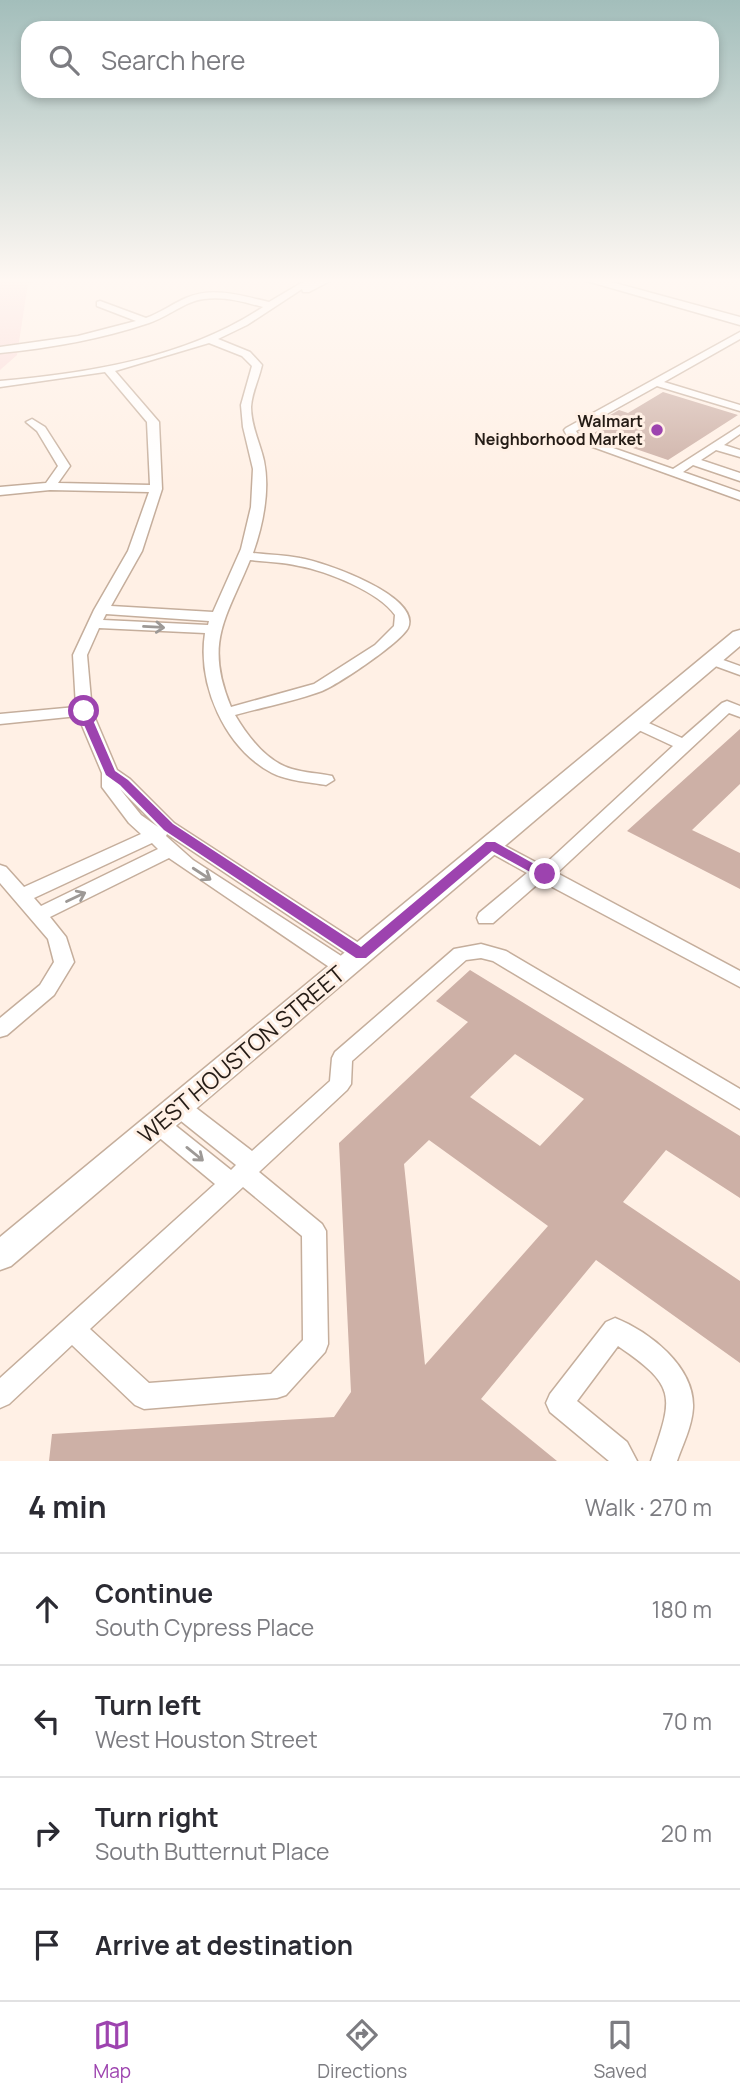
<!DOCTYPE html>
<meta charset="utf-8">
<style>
body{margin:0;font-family:Manrope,sans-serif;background:#f7f7f7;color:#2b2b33}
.stop{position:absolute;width:21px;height:21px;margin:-16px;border:5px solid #9d43af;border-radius:50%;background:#fff}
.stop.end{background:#9d43af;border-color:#fff;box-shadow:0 2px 7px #0008}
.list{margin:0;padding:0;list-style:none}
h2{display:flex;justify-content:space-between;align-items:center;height:91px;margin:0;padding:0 28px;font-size:30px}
h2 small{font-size:23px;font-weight:400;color:#7c7c81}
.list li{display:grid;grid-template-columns:46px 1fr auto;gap:21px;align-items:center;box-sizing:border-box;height:112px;padding:0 28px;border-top:2px solid #e1e1e2}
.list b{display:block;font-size:26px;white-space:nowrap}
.list p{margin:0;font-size:23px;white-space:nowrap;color:#7c7c81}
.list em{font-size:23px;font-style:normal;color:#7c7c81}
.icon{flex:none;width:38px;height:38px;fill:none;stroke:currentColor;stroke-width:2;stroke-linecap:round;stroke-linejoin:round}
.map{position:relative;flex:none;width:740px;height:1461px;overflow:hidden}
.search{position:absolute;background:#fff;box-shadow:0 4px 10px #0003;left:21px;right:21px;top:21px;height:77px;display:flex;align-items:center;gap:18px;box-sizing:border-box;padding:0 24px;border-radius:21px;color:#7c7c81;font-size:26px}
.sheet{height:539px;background:#fff}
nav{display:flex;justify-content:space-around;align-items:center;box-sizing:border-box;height:98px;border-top:2px solid #e1e1e2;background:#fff;font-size:19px;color:#7c7c81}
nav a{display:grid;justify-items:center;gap:4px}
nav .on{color:#9d43af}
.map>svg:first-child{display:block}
</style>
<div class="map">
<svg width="740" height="1461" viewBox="0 0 740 1461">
<rect width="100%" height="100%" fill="#fff0e5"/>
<path fill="#fbd8d7" d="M0 279H91L28 283 17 355 0 370Z"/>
<path fill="#cdb0a6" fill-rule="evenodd" d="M663 392 738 415 668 460 592 434 606 426 596 423 619 410 628 413Z
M740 729V784L692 830 740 853V889L627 831Z
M470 970 740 1136V1198L666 1150 623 1202 740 1281V1363L596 1260 481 1399 557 1461H49L52 1434 334 1417 351 1392 339 1143 468 1022 436 1001ZM515 1054 584 1099 540 1146 470 1097ZM429 1140 548 1226 425 1365 404 1164Z"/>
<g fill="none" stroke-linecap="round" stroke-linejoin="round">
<g stroke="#c5ae9c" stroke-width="3">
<path id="minor" d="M308 279H319L314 283 323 279H334L309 292H303L302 289 247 325 218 339 250 352 262 365C259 379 252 392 251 407 251 426 260 443 264 461 270 490 263 525 253 553 269 555 285 555 300 558 324 562 422 596 408 628 400 643 339 684 322 691 295 701 264 707 235 715 248 737 267 762 292 769 305 773 319 773 332 776L334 780 326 785C309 782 288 781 272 773 225 748 197 685 205 633L99 628 87 655 92 711 117 770 130 779 174 823 368 949 371 954 368 959 361 961 354 959 167 834 166 836 193 860 352 963 355 968 352 973 345 975 338 973 169 858 50 917 66 937 74 962 54 995 7 1035 0 1037V1018L40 985 54 962 48 939 0 883V865L6 867 24 887 141 834 129 823 102 787V773L78 716 0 724V714L76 707 73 655 94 610 128 551 149 492 50 490 0 495V487L46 483 58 466 37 431 26 422 32 419 45 427 70 466 58 483 150 485 147 422 105 372 0 387V381C89 373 187 358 263 307 244 302 224 296 204 299 185 301 168 317 149 323 101 339 51 348 0 353V347L78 336 136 321 97 306V302L100 301 146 318C160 313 172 304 186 298 213 286 242 296 269 302ZM209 343 242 356 252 366 241 405 243 427 253 469 251 507 241 549 213 612 111 606 142 551 162 489 159 422 115 371ZM250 560C266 562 283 562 299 566 327 571 379 592 395 615L394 626 375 645 314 684 231 707C204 642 226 619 250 560ZM106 614 209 621 208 625 103 620ZM120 789 158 827 141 815ZM152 843 158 849 41 906 34 898Z
M740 332V339L664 382 740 405V411L657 386 576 431 579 436 673 469 740 426V434L724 445 740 450V457L716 450 701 460 740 473V481L693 465 683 472 740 492V500L568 438 564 430 566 428Z
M712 656 740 666V675L707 663 705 660 707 657Z
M727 701 740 706V717L729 713 557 873 740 971V987L541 881 493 923H479L477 918 479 913 527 873 484 849 481 845 484 841H496L543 866 673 746 630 726 628 723 630 720H642L682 738 722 703Z
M481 944 506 951 740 1089V1109L493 961 481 958 466 960 352 1061 351 1084 347 1090 259 1172 322 1224 326 1231 328 1344 325 1352 286 1395 277 1398 144 1409 135 1405 72 1345 9 1404 0 1408V1378L215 1184 150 1130 147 1124 150 1118 158 1115 166 1118 231 1170 236 1165 171 1113 168 1107 171 1101 179 1098 187 1101 252 1151 330 1081 332 1058 335 1052 454 949ZM243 1187 302 1236 303 1340 271 1374 149 1383 90 1329Z
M615 1318C650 1332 695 1367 693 1408 692 1426 683 1444 677 1461H651C673 1396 678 1387 618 1346L577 1401 627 1442 637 1461H609L550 1412 546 1403 550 1394 606 1322Z"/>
</g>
<g stroke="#c5ae9c" stroke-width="3">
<path id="major" d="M580 279H600L740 317V325Z
M740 630V646L11 1266 0 1270V1237L733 632Z"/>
</g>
<use href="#minor" fill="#fff" fill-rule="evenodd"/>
<use href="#major" fill="#fff" fill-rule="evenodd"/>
</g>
<defs><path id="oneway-shaft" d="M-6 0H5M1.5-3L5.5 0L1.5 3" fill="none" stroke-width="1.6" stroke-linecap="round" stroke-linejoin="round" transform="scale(1.75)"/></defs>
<g stroke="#9d9996">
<use href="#oneway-shaft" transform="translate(154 627) rotate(3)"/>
<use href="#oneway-shaft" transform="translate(202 874) rotate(33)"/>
<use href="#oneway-shaft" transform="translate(76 897) rotate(-25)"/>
<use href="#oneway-shaft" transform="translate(195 1154) rotate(39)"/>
</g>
<linearGradient id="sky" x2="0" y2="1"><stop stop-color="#a3bebb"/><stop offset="0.58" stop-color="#fff8f3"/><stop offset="1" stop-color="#fff8f3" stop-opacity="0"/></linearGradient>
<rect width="740" height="484" fill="url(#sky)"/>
<path fill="#9d43af" d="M84 707 89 711 115 771 128 780 173 824 361 947 486 842H495L552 874 550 878H541L492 851 366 958H356L164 830 120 785 106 775 78 711Z"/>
<circle fill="#9d43af" stroke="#fff0e5" stroke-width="2.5" cx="657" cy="430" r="7"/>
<g text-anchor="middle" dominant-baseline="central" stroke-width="6" stroke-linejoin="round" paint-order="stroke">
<g font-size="16" font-weight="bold" fill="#251c16" stroke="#fff0e5" text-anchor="end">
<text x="643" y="421">Walmart<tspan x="643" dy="18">Neighborhood Market</tspan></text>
</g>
<g font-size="23" fill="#251c16" stroke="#fff0e5">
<text transform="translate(241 1054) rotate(-40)">WEST HOUSTON STREET</text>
</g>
</g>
</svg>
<div class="stop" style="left:84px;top:711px"></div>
<div class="stop end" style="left:545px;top:874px"></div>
<div class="search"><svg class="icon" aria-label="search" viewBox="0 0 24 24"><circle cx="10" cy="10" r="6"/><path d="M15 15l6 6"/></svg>Search here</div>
</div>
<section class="sheet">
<h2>4 min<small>Walk · 270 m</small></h2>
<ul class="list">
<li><svg class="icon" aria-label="ahead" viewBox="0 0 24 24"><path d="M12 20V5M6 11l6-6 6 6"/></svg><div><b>Continue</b><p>South Cypress Place</p></div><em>180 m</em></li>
<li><svg class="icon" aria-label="left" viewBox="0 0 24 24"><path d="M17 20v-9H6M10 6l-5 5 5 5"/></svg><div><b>Turn left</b><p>West Houston Street</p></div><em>70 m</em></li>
<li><svg class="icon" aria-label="right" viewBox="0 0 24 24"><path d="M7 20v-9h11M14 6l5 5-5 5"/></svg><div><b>Turn right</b><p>South Butternut Place</p></div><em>20 m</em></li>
<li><svg class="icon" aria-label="arrive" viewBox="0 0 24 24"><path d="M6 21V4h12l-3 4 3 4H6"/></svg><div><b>Arrive at destination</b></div></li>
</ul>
</section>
<nav>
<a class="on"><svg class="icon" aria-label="map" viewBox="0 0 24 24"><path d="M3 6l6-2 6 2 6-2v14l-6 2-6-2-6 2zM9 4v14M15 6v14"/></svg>Map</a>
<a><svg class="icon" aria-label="directions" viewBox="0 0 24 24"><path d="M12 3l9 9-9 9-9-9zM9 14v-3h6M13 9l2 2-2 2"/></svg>Directions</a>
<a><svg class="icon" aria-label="saved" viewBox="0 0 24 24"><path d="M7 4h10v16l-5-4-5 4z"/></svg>Saved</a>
</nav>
